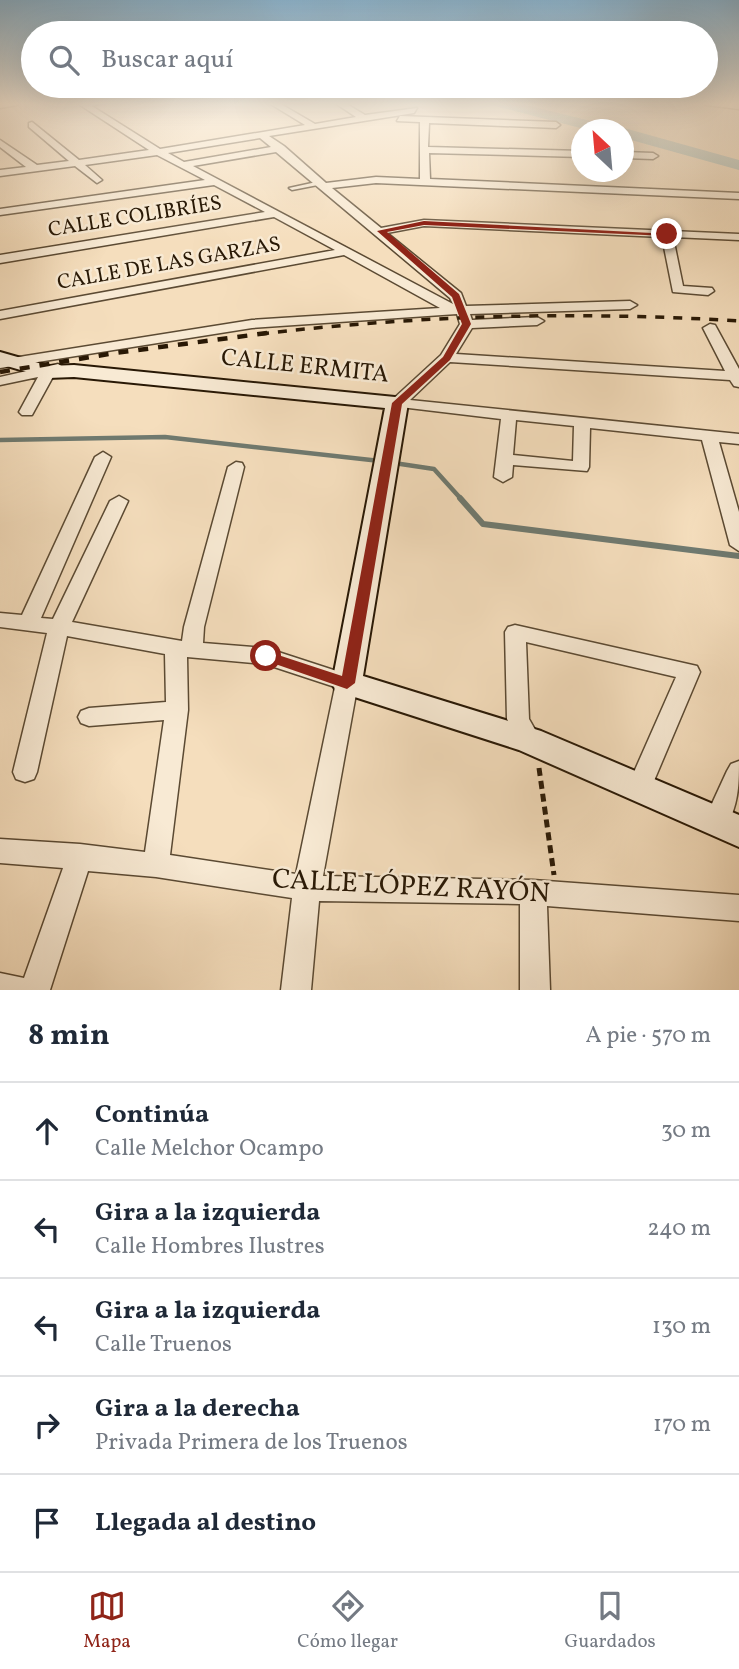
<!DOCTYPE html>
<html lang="es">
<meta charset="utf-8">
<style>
body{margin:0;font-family:Vollkorn,serif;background:#f6f6f7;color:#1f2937}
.compass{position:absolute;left:571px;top:119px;width:63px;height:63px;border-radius:50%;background:#fff;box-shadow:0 7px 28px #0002;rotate:334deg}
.stop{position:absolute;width:21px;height:21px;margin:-16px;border:5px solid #8f2418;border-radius:50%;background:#fff}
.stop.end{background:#8f2418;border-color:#fff;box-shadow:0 2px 7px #0008}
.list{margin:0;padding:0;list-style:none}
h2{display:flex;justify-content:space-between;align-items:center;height:91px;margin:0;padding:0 28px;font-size:30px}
h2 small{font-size:23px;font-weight:400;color:#747a83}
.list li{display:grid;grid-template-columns:46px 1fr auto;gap:21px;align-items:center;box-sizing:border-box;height:98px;padding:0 28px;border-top:2px solid #e0e1e3}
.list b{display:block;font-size:26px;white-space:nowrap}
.list p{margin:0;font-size:23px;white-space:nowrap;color:#747a83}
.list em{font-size:23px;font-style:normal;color:#747a83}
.icon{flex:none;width:38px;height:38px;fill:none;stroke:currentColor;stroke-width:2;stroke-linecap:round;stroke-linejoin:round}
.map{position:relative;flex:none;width:739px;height:990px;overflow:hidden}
.search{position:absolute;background:#fff;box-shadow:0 7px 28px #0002;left:21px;right:21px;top:21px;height:77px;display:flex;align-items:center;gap:18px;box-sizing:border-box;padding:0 24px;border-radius:38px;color:#747a83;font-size:26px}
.sheet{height:581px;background:#fff}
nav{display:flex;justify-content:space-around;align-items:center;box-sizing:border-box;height:98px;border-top:2px solid #e0e1e3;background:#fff;font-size:19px;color:#747a83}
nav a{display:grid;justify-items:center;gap:4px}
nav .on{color:#8f2418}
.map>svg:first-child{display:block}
</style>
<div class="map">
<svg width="739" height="990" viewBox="0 0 739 990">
<rect width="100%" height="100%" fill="#f5debd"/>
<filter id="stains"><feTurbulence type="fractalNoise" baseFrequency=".00286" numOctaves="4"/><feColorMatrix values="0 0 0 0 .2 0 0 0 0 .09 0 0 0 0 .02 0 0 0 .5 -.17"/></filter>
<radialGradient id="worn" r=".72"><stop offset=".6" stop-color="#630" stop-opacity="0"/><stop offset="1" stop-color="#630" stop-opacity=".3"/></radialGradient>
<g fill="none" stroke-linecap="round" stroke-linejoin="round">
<path stroke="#6f7a70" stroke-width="4.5" d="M0 440 165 437 380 461
M394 463 434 469 462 500"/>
<path stroke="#6f7a70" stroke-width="6" d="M460 498 483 524 739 556"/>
<path fill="#9ebbb8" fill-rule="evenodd" d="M493 103H518L615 127 617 130H588L495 106Z
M624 128 739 160V170L624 138V130H619Z"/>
<g stroke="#5b4a33" stroke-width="3">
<path id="lane" d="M96 103H105L86 107 84 106Z
M321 181 324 183 323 184 292 190 289 188Z"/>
</g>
<g stroke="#5b4a33" stroke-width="3">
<path id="street" d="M18 103 17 105 0 108V104Z
M77 103H87L160 149 305 125 269 103H279L315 124 356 117 335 103H345L365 115 417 108 414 113 269 136 284 146 326 183 376 177 420 179V122L397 121 400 116 556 122 560 125 556 128 429 123 428 147 582 151V157L429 153 430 179 739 193V199L376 183 332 188 381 228 424 220 739 234V240L673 237 683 286 712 288 714 291 708 295 673 292 662 237 424 226 387 233 461 293 466 306 630 301 637 305 630 309 470 314 472 320 537 317 544 321 537 325 472 328 456 354 725 371 703 328 710 324 715 325 739 369V387L734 386 730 380 450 362 410 400 739 434V444L719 442 739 512V551L730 545 702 440 590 428 589 467 587 471 513 465 512 477 503 482 494 477 501 419 392 406 389 403 392 400 441 355 460 324 457 314 252 328 0 368V360L252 320 440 308 344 255 0 319V311L335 250 274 217 0 263V255L265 212 214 185 0 215V209L205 180 157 155 85 165 102 180 97 183 75 166 0 176V170L26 167 0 147V140L37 165 69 161 29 127V123L32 122 79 160 149 150ZM260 138 271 147 184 162 168 153ZM276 152 450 298 453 304 193 166ZM516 420 574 426 573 461 513 455Z
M702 103 739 105V109L706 105Z
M624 152 653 153 658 156 653 159 624 158Z
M58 364 65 368 55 373 32 415H22L19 412 38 377 0 385V377Z
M103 452 111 457 41 618 53 619 110 501 119 496 128 501 72 622 182 641 184 627 228 467 236 462 242 463 244 467 204 627 203 643 266 648 355 677 358 683 323 876 533 880 739 895V921L547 906 550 990H520V904L319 901 311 990H281L292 898 156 877 88 871 50 990H0V973L24 978 63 868 0 863V839L80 844 145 852 164 720 89 726 81 723 78 717 81 711 89 708 166 702 165 654 67 636 37 772 34 779 25 782 16 779 13 772 47 633 0 627V613L22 615 95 457ZM187 657 265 664 335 687 296 874 170 855 188 710Z
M515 625 697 666 700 672 648 795 639 798 630 795 627 788 676 677 526 642 529 719 541 740 537 747 529 749 521 747 507 719 505 632 508 627Z
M739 761C739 789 738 803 726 829L717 832 708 829 704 821 727 771 731 764Z"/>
</g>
<g stroke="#281805" stroke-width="4">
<path id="secondary" d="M738 103 729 107 723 104 724 103Z
M0 352 49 366 74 365 405 398 408 403 363 676 541 731 739 815V847L519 750 336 691 332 683 385 408 74 377 48 378 0 364Z"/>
</g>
<path stroke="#281805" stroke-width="5" stroke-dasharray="8 5" stroke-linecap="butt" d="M539 768 554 875"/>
<use href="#lane" fill="#f8ead4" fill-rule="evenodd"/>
<use href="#street" fill="#f8ead4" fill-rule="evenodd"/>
<use href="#secondary" fill="#f8ead4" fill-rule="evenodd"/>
<path stroke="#281805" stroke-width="3.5" stroke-dasharray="9 9" stroke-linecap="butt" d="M260 334C420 315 578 311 739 321"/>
<path stroke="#281805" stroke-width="4.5" stroke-dasharray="10 10" stroke-linecap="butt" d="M0 372 115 353 275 332"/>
</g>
<linearGradient id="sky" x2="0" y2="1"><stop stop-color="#8ab7d5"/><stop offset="0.43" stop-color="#faf0e1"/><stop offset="1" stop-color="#faf0e1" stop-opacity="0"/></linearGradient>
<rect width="739" height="242" fill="url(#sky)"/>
<path fill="#8f2418" d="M424 221 671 234 667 236 424 225 387 232 459 294 471 324 450 360 402 404 355 683 347 689 261 659 259 656 266 651 342 676 392 403 443 357 462 324 452 297 377 231Z"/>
<g text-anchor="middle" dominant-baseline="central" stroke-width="5" stroke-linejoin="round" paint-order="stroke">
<g font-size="21" fill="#281805" stroke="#f8ead4">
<text transform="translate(135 217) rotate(-9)">CALLE COLIBRÍES</text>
<text transform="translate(169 264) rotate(-10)">CALLE DE LAS GARZAS</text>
</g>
<g font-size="24" fill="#281805" stroke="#f8ead4">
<text transform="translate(305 367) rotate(6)">CALLE ERMITA</text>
</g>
<g font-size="28" fill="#281805" stroke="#f8ead4">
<text transform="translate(411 887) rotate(3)">CALLE LÓPEZ RAYÓN</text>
</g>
</g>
<rect width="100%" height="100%" filter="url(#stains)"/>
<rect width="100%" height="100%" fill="url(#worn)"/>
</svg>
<svg class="compass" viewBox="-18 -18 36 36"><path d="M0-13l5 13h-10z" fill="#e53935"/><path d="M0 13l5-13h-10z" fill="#747a83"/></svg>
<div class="stop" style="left:266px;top:656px"></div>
<div class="stop end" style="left:667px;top:234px"></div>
<div class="search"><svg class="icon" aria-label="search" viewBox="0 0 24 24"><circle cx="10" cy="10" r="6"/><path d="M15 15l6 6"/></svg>Buscar aquí</div>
</div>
<section class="sheet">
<h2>8 min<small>A pie · 570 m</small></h2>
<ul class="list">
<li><svg class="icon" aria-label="ahead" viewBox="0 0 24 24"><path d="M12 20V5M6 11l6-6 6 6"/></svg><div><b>Continúa</b><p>Calle Melchor Ocampo</p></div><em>30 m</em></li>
<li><svg class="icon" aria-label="left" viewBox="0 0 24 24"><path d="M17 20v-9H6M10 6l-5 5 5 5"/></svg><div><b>Gira a la izquierda</b><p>Calle Hombres Ilustres</p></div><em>240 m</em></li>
<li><svg class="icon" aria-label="left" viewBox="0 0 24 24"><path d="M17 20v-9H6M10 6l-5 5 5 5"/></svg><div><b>Gira a la izquierda</b><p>Calle Truenos</p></div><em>130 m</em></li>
<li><svg class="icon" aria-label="right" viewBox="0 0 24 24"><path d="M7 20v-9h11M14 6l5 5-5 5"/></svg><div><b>Gira a la derecha</b><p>Privada Primera de los Truenos</p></div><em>170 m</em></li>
<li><svg class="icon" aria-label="arrive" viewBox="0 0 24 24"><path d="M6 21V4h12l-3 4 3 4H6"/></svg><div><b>Llegada al destino</b></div></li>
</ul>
</section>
<nav>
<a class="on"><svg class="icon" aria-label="map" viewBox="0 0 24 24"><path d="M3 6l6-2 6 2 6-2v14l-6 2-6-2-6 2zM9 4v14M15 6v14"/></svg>Mapa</a>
<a><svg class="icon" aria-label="directions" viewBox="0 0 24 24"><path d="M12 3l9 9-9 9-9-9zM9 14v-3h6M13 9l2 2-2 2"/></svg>Cómo llegar</a>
<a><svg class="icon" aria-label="saved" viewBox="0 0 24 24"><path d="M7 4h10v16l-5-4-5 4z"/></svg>Guardados</a>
</nav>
